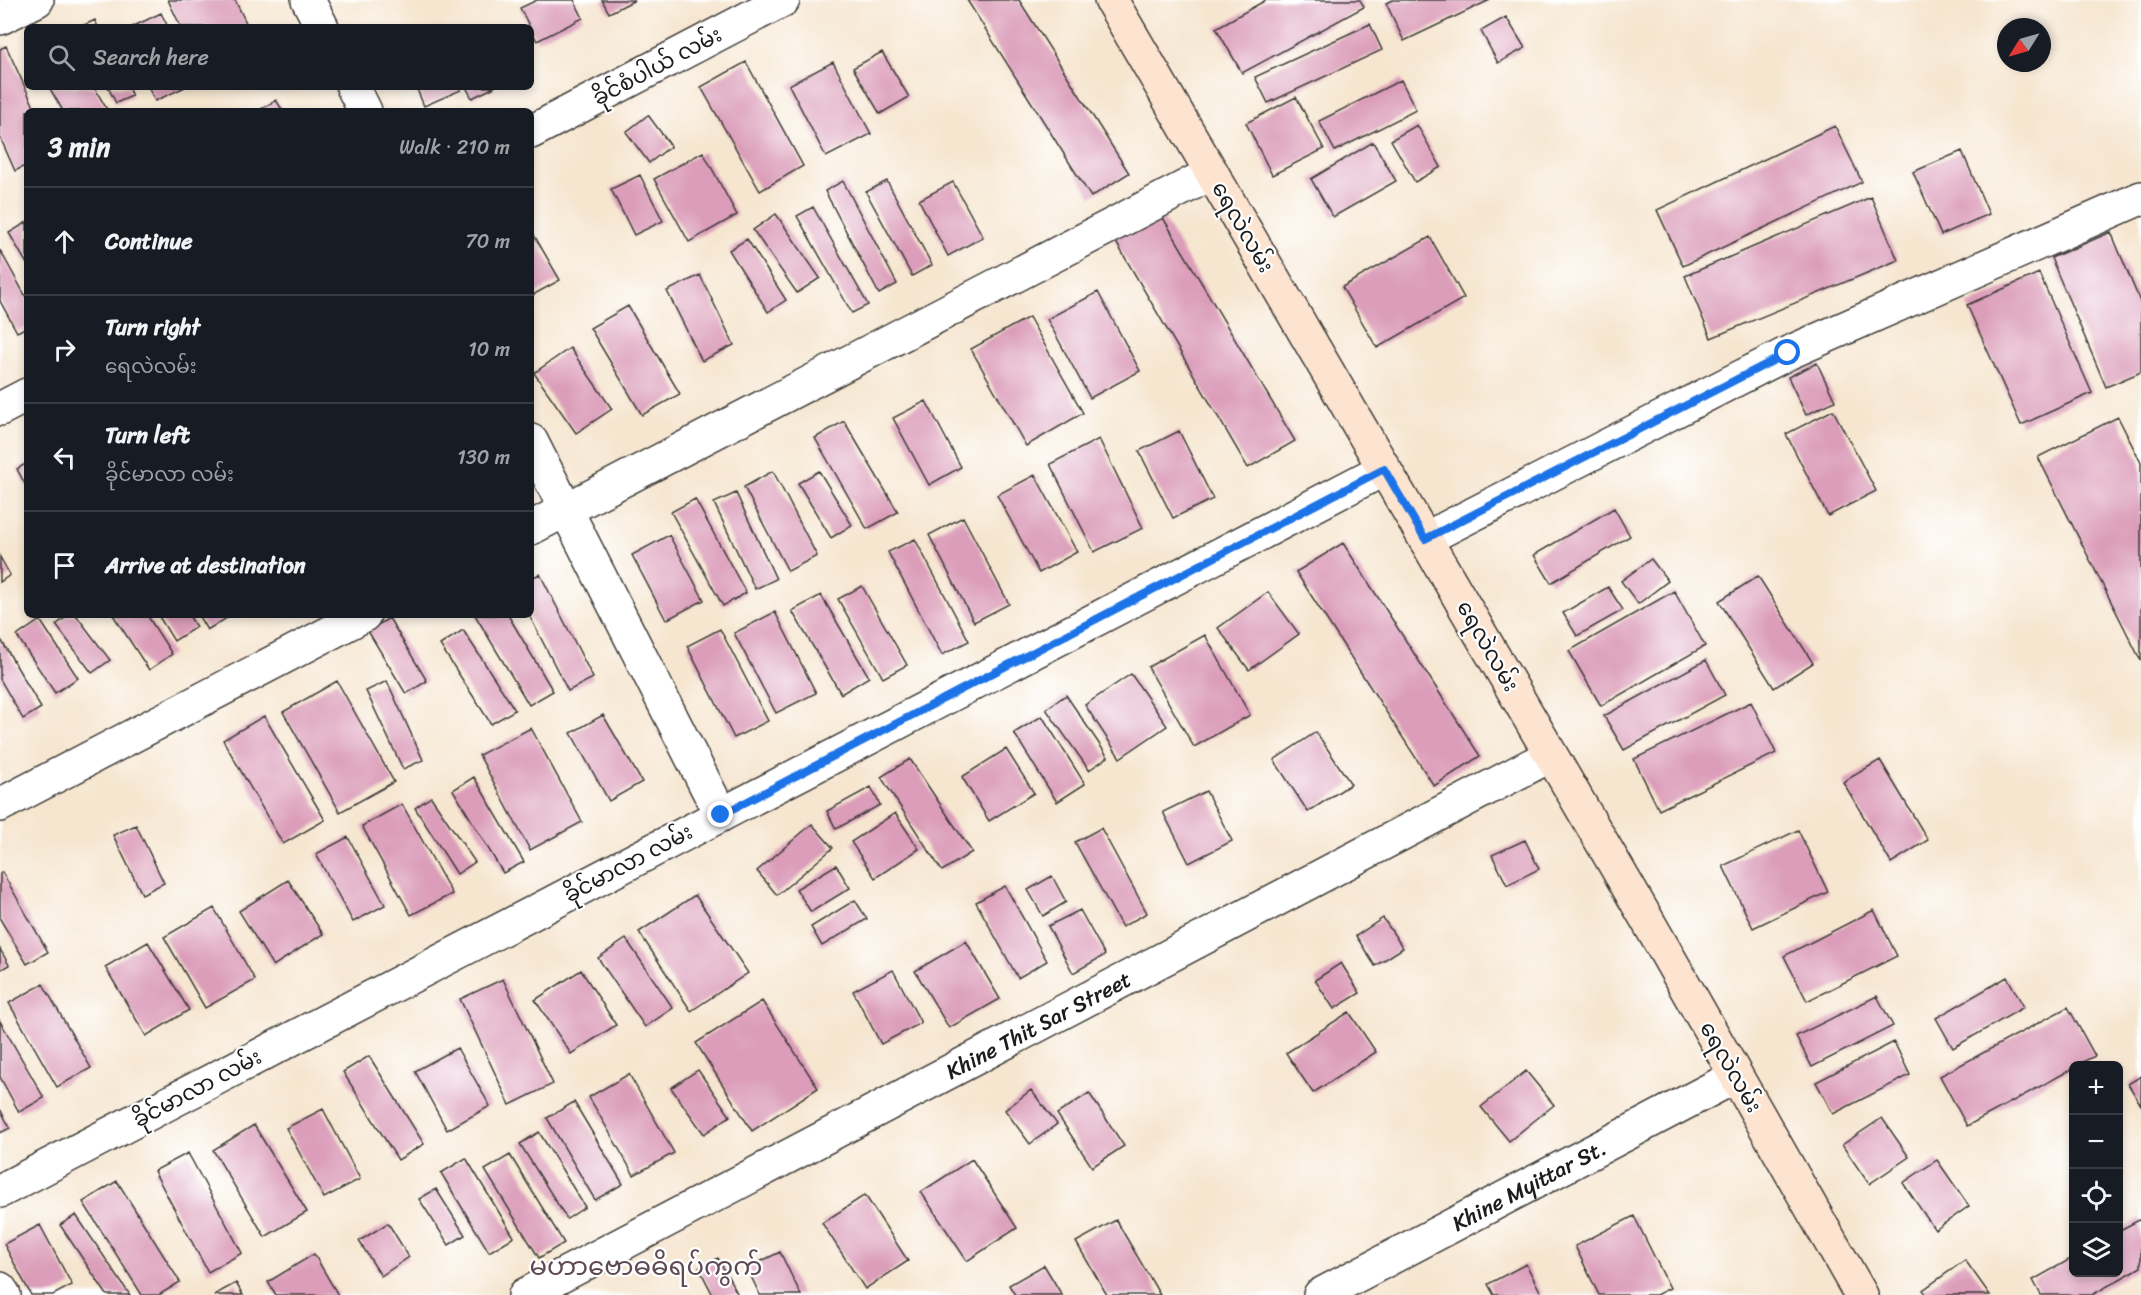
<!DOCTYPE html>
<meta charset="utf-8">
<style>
body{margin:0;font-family:Sriracha,"Noto Sans Myanmar",sans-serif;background:#242831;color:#f1f3f6}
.controls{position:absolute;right:18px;bottom:18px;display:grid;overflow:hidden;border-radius:9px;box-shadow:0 3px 9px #0003}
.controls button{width:54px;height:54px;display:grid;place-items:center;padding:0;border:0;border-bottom:2px solid #363941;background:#171b24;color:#f1f3f6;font:30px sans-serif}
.compass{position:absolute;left:1997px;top:18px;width:54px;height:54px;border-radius:50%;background:#171b24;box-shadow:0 3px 9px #0003;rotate:233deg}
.stop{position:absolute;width:18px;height:18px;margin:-14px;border:4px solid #1a73e8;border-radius:50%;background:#fff}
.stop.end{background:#1a73e8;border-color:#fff;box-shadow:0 2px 6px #0008}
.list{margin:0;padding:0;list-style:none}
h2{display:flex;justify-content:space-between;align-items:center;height:78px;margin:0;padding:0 24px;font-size:26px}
h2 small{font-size:20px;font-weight:400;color:#9ea1a6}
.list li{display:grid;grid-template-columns:39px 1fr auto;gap:18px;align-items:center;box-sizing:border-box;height:108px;padding:0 24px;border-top:2px solid #363941}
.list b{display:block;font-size:22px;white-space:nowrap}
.list p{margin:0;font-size:20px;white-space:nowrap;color:#9ea1a6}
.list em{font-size:20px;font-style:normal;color:#9ea1a6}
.icon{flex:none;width:33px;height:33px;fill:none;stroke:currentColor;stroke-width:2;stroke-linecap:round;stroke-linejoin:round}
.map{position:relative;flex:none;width:2141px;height:1295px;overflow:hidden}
.search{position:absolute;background:#171b24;box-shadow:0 3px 9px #0003;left:24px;top:24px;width:510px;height:66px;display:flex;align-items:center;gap:15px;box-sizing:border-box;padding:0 21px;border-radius:9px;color:#9ea1a6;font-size:22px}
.panel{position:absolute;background:#171b24;box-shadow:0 3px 9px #0003;left:24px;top:108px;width:510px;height:510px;border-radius:9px}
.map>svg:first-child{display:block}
</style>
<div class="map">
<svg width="2141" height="1295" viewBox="0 0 2141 1295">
<rect width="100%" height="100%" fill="#fff"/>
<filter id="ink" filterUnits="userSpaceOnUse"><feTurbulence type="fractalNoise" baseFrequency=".0167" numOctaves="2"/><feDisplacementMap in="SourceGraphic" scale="12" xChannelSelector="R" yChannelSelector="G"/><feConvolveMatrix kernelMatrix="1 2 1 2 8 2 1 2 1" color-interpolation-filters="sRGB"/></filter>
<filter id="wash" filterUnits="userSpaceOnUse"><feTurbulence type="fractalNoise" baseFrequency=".008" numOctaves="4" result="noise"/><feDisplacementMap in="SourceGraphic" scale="24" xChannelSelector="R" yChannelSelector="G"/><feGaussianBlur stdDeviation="1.35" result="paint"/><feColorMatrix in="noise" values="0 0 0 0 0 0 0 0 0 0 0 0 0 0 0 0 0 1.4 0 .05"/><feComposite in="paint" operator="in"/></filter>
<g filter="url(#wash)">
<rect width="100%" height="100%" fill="#f6e6d0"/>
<g id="blocks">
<path fill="#db9db9" d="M168 0H235L248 27H181Z
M537 0H574L583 18 537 41 520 8Z
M602 0H635L609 13Z
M967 0H1019L1129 173 1091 197Z
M1266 0H1360L1364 7 1242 73 1216 28Z
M1393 0H1490L1404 41 1386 3Z
M161 13 168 27H132Z
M1506 17 1525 48 1498 63 1481 31Z
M95 20 98 27H80Z
M1370 24 1382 50 1268 103 1255 77Z
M6 46 36 111H27V165L15 171 0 137V49Z
M882 52 909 97 880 114 853 68Z
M746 62 803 166 760 191 701 87Z
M833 62 871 134 826 157 789 85Z
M1401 80 1416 110 1335 151 1319 121Z
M49 87H94L108 111H63Z
M108 87H128L132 96 116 103Z
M148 87H185L155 101Z
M416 87H459L461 90 424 106Z
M466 87H495L472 98Z
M1296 97 1324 149 1272 175 1246 123Z
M276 100 283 111H258Z
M648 115 671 146 649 163 626 132Z
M1417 125 1441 167 1415 182 1391 140Z
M1835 126 1862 182 1683 266 1657 210Z
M1373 142 1396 181 1333 217 1311 179Z
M1962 151 1989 214 1941 235 1913 172Z
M703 152 737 215 689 242 654 179Z
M640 175 663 221 634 235 611 189Z
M843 181 897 284 879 294 825 191Z
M887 181 932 265 912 276 866 192Z
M953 182 983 237 948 256 919 200Z
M1871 197 1898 260 1711 338 1685 276Z
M813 207 868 305 852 313 797 216Z
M1159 211 1295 441 1248 468 1113 237Z
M776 214 820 278 797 293 753 230Z
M27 222V264L9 233Z
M531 230 560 280 531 296Z
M2111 232 2141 304V372L2106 387 2051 258Z
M1430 237 1464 298 1377 348 1342 287Z
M747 239 786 300 768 312 729 250Z
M0 250 27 299V327L17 332 0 301Z
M2039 273 2092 393 2021 425 1967 305Z
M700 275 734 345 702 361 667 291Z
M1098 292 1140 371 1090 398 1047 319Z
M628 306 680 394 642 415 590 328Z
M1029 317 1083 413 1026 446 971 349Z
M570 348 612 409 576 433 534 373Z
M1817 363 1835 401 1806 415 1788 377Z
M926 401 961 467 929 485 893 418Z
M1833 410 1876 491 1828 516 1786 434Z
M2118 417 2141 463V661L2038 457Z
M844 421 898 512 867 529 815 438Z
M1179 431 1213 499 1173 518 1139 451Z
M1099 439 1143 528 1094 552 1050 464Z
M27 463V488L17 469Z
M773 471 817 556 788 571 744 487Z
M819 471 852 525 831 538 798 483Z
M1035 475 1077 552 1039 573 997 495Z
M736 493 776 579 755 589 714 503Z
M695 499 746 593 723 606 671 512Z
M1614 508 1630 536 1551 583 1534 555Z
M963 517 1009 604 974 622 929 535Z
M669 535 704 600 666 620 632 555Z
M915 539 969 641 942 655 888 552Z
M1343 543 1480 756 1434 786 1296 572Z
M0 557 10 575 0 582Z
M1651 559 1668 581 1638 604 1621 581Z
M540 574 593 678 568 691 529 615H531V578Z
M1758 576 1813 663 1774 688 1719 601Z
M862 586 907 665 883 678 838 599Z
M1608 587 1623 610 1577 636 1563 613Z
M1674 591 1705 646 1601 706 1569 651Z
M1268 592 1299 634 1249 670 1218 628Z
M821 595 869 677 841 694 792 611Z
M775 612 816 693 776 713 734 633Z
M69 615H76L110 660 92 673 56 625Z
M113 615H147L172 654 149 670Z
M158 615H189L196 627 174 641Z
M198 615H232L207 630Z
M475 615H508L553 691 529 705Z
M389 618 427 681 406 694 368 631Z
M40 620 78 678 55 693 17 636Z
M720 629 768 721 734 738 687 646Z
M463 630 515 710 491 724 440 645Z
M1205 635 1250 715 1194 747 1148 667Z
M0 638 41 708 23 719 0 679Z
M1706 660 1725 695 1624 750 1604 716Z
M1131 674 1167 726 1120 758 1085 705Z
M337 681 394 782 340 812 283 712Z
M387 681 423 760 403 769 366 691Z
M1066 695 1108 757 1089 770 1046 709Z
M1751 702 1776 753 1659 810 1634 759Z
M603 715 642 782 609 801 571 733Z
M264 716 325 820 283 844 223 740Z
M1042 716 1085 784 1057 802 1014 733Z
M531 728 582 822 530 850 479 755Z
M1316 732 1351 784 1308 812 1274 760Z
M1006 749 1034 793 989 821 962 777Z
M910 759 972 852 942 871 881 777Z
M1880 760 1928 840 1891 863 1843 782Z
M474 777 524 862 503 873 453 790Z
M871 787 880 805 836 829 827 811Z
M1206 791 1232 841 1189 863 1163 812Z
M431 797 475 862 457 874 415 808Z
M402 804 452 894 411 915 362 826Z
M895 813 919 849 875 878 851 842Z
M812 824 833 848 777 895 757 871Z
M136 825 164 883 142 894 113 835Z
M1101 828 1147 913 1122 927 1075 842Z
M1798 830 1828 892 1753 928 1723 866Z
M348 837 385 905 353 922 316 854Z
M1525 840 1539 869 1507 885 1492 855Z
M836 865 850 888 811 912 796 889Z
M2 872 48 952 27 964 0 919V874Z
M1052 876 1066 902 1043 916 1028 890Z
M288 880 323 934 273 966 239 911Z
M1005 886 1047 961 1018 978 976 902Z
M695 895 748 973 691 1011 639 932Z
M855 900 867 919 822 946 811 927Z
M214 908 255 980 205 1008 164 937Z
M1080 910 1105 955 1073 973 1048 926Z
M1874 910 1897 956 1807 1001 1784 956Z
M1383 918 1403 948 1375 966 1356 936Z
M626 939 673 1008 645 1027 598 958Z
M966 941 1000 999 949 1028 915 971Z
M148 942 189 1010 146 1036 105 967Z
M0 949 9 965 0 970Z
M1341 963 1360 993 1334 1009 1315 980Z
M581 970 616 1025 571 1054 535 1000Z
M893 970 921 1023 881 1044 853 991Z
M2007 977 2024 1007 1953 1048 1936 1018Z
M503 979 553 1084 510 1105 460 999Z
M43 984 91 1068 57 1087 9 1003Z
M1877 996 1893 1026 1812 1067 1796 1036Z
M762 1001 818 1088 752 1131 696 1043Z
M2068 1007 2095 1056 2074 1066V1068L1967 1126 1940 1076Z
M1349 1012 1376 1052 1313 1093 1286 1053Z
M0 1021 44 1098 19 1112 0 1077Z
M1894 1042 1910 1075 1833 1114 1816 1082Z
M457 1048 490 1106 447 1130 415 1071Z
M369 1056 424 1144 398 1160 343 1072Z
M698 1070 730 1116 704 1134 671 1088Z
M1526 1071 1554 1105 1509 1141 1481 1107Z
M629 1074 674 1153 634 1175 589 1097Z
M2141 1076V1105L2128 1084Z
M1031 1090 1057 1124 1030 1144 1005 1110Z
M1089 1093 1124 1146 1092 1167 1057 1114Z
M574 1102 623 1184 595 1200 547 1118Z
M0 1109 10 1128 0 1133Z
M323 1109 360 1179 324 1198 286 1128Z
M1882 1118 1909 1157 1869 1184 1842 1145Z
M254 1125 307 1212 265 1237 213 1150Z
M539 1132 585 1207 567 1219 520 1144Z
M188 1153 242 1253 208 1272 154 1171Z
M510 1155 564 1243 539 1258 485 1170Z
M466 1158 514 1237 489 1252 441 1173Z
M972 1159 1017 1228 967 1261 921 1192Z
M1937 1160 1969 1206 1935 1230 1903 1183Z
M117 1181 180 1282 159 1295H142L83 1202Z
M436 1189 465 1235 449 1245 419 1199Z
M865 1195 908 1261 865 1289 822 1223Z
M76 1215 130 1295H107L60 1225Z
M1634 1216 1670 1288 1656 1295H1599L1575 1246Z
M2141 1219V1267L2092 1295H2041L2033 1280 2074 1257V1272H2118V1231Z
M1116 1220 1160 1295H1107L1076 1242Z
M388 1223 409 1257 381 1276 359 1241Z
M40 1225 72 1285 53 1295H31L4 1244Z
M780 1252 801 1295H760L747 1268Z
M314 1254 338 1295H276L268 1282Z
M718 1258 738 1295H713L699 1268Z
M1965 1260 1990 1295H1927L1923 1290Z
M1526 1264 1542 1295H1494L1488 1284Z
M1044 1265 1062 1295H1015L1009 1285Z
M236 1283 243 1295H214Z"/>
</g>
</g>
<g filter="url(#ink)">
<use href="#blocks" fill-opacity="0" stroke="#3d3a37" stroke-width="1.5"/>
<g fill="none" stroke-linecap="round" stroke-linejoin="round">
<g stroke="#3d3a37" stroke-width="36">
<g id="street">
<path d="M308 0 322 27"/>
<path d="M0 18 37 0"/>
<path d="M353 87 365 111"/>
<path d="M531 132 783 0"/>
<path d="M0 409 27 395"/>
<path d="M531 441 721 815"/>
<path d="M531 528 1212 173"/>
<path d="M1425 539 1788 353 2141 198"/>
<path d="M0 805 364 615"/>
<path d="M0 1191 1384 469"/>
<path d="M0 1289 4 1295"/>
<path id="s1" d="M525 1295 1551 755"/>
<path id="s2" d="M1320 1295 1736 1076"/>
</g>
</g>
<g stroke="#3d3a37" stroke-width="36">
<path id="secondary" d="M1111 0 1649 923 1861 1295"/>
</g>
<use href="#street" stroke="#fff" stroke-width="33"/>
<use href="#secondary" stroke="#fde4d1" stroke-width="33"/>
</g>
</g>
<g fill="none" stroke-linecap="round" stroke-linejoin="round" filter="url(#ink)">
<path stroke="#1a73e8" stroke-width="8" d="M721 815 1384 469 1425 539 1788 353"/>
</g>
<g text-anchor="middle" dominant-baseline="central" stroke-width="4.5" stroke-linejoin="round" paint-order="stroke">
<g font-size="22" fill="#1c1c1c" stroke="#fff">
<text transform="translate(657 66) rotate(-28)">ခိုင်စံပါယ် လမ်း</text>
<text transform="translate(1243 227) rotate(60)">ရေလဲလမ်း</text>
<text transform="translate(1488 646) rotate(60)">ရေလဲလမ်း</text>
<text transform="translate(628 863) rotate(-28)">ခိုင်မာလာ လမ်း</text>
<text stroke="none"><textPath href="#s1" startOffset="580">Khine Thit Sar Street</textPath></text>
<text transform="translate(1731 1067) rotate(60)">ရေလဲလမ်း</text>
<text transform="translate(197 1088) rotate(-28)">ခိုင်မာလာ လမ်း</text>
<text stroke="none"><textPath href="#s2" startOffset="236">Khine Myittar St.</textPath></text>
</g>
<g font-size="26" fill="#5f4953" stroke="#fff">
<text x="646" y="1266">မဟာဗောဓဓိရပ်ကွက်</text>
</g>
</g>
</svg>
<div class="controls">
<button>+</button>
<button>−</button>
<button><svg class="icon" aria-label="locate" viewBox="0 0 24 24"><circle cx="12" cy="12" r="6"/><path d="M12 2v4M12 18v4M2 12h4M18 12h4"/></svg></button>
<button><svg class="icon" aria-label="layers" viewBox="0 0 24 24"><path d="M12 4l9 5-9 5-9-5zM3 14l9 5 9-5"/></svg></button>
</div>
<svg class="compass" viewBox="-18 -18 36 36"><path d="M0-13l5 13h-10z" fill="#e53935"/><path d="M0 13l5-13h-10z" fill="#9ea1a6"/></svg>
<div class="stop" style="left:1788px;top:353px"></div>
<div class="stop end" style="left:721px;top:815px"></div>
<div class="search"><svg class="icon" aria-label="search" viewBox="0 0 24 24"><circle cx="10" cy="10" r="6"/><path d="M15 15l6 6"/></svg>Search here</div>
<section class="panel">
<h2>3 min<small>Walk · 210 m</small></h2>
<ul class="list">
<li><svg class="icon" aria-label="ahead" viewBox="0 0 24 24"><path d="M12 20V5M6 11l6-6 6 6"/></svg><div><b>Continue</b></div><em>70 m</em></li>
<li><svg class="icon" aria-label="right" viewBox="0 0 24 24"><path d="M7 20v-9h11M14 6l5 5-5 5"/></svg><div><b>Turn right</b><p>ရေလဲလမ်း</p></div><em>10 m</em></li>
<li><svg class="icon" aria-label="left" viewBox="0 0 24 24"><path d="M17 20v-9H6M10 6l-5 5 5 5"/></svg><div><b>Turn left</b><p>ခိုင်မာလာ လမ်း</p></div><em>130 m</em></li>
<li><svg class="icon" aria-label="arrive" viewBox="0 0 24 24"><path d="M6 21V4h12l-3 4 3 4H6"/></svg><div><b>Arrive at destination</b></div></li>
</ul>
</section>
</div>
